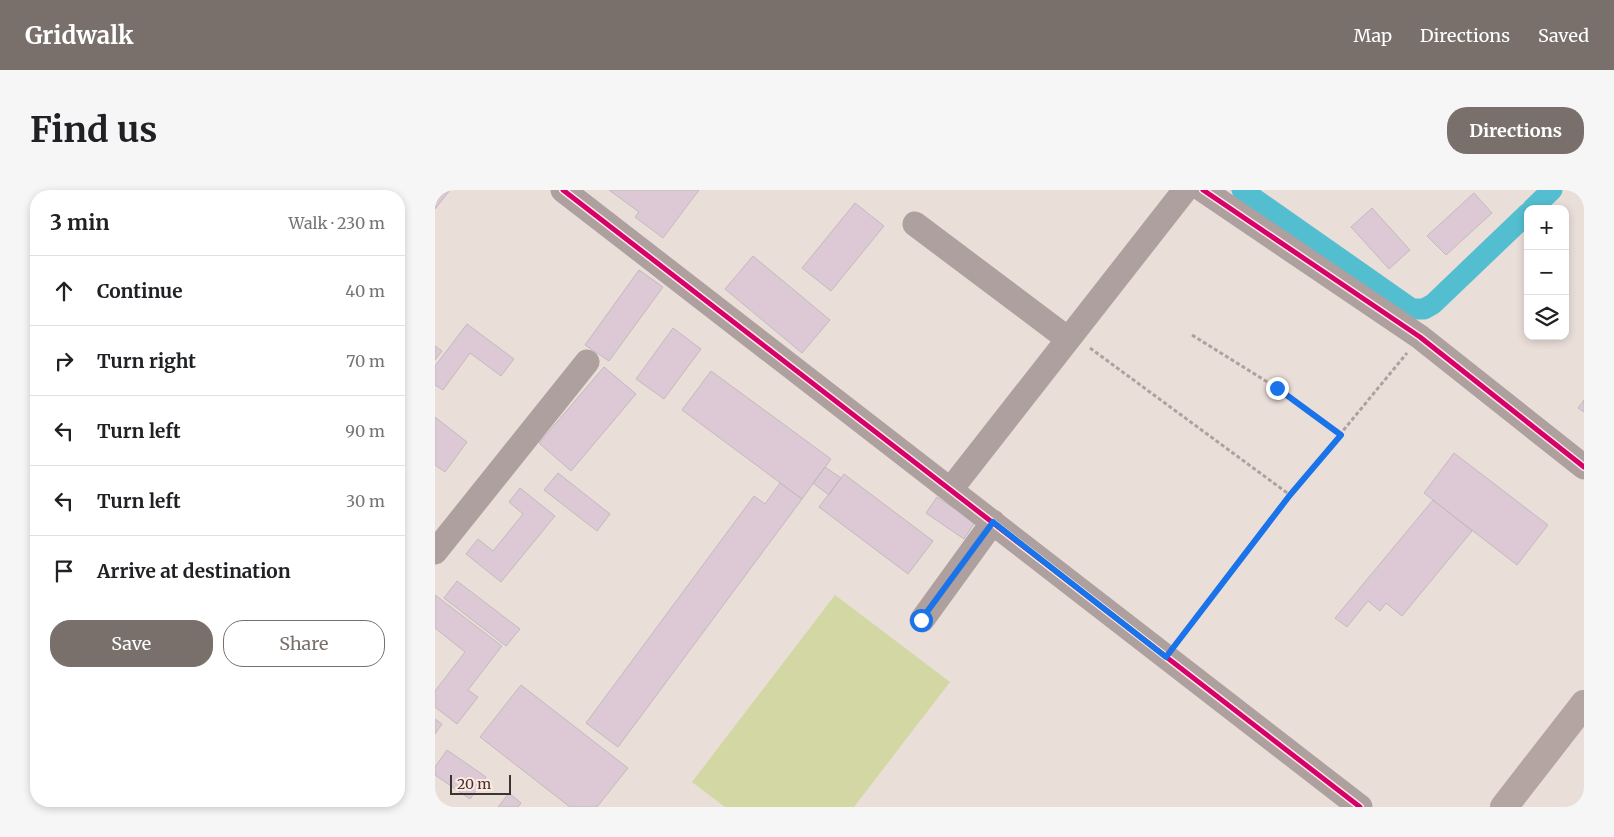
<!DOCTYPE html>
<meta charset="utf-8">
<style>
body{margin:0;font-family:Merriweather,serif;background:#f6f6f6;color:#202124}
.controls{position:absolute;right:15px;top:15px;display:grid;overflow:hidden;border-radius:10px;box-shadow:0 2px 8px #0003}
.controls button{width:45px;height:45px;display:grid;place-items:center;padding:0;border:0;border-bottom:1px solid #e0e0e0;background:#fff;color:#202124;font:25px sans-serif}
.scale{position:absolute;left:15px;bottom:12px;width:61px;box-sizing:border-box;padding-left:5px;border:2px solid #3c3430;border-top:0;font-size:14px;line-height:18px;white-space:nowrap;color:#3c3430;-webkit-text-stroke:4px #ffe8df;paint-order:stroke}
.stop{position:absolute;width:15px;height:15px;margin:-11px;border:4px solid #1a73e8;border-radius:50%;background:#fff}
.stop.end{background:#1a73e8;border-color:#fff;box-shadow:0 1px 5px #0008}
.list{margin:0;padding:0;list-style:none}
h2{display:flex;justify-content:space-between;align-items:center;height:65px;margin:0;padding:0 20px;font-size:21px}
h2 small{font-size:16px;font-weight:400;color:#757577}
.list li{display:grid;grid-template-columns:32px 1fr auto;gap:15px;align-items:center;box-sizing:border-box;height:70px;padding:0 20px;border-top:1px solid #e0e0e0}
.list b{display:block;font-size:19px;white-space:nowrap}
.list em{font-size:16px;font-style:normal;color:#757577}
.actions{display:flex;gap:10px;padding:15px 20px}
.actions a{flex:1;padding:11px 0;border:1px solid #79706b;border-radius:20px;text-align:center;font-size:18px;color:#79706b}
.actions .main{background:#79706b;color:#fff}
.icon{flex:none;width:28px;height:28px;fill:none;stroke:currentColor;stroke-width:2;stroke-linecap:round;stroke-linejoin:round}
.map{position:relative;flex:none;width:1149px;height:617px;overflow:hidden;border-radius:20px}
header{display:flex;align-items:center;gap:30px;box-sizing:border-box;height:70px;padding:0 25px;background:#79706b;color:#fff}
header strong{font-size:24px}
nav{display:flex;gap:28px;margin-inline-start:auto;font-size:18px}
.intro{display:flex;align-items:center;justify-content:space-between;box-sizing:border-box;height:120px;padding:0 30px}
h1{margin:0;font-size:35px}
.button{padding:12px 22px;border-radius:20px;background:#79706b;color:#fff;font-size:18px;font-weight:700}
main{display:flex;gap:30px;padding:0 30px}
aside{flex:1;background:#fff;border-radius:20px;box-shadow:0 2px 8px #0003}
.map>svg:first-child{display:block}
</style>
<header>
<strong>Gridwalk</strong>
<nav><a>Map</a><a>Directions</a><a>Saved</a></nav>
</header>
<div class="intro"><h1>Find us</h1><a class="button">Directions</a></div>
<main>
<aside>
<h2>3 min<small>Walk · 230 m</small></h2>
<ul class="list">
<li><svg class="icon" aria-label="ahead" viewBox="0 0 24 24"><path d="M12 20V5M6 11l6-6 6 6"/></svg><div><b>Continue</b></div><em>40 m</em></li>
<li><svg class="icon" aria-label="right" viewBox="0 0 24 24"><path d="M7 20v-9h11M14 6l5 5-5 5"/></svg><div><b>Turn right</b></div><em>70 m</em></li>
<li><svg class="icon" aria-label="left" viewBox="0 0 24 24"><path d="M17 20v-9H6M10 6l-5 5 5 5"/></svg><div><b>Turn left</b></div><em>90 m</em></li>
<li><svg class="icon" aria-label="left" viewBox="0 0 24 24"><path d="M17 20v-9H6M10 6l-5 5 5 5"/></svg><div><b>Turn left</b></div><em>30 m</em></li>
<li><svg class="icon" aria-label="arrive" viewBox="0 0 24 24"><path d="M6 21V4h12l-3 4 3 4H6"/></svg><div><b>Arrive at destination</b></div></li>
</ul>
<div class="actions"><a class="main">Save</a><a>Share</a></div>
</aside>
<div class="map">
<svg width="1149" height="617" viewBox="0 0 1149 617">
<rect width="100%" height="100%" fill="#eaded9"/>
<path fill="#d3d7a3" d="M400 405 515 492 419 617H290L257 592Z"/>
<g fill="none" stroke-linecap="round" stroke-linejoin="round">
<path stroke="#54bed1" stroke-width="21" d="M807 0 977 119H989L998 114 1093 23
M1097 19 1117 0"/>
</g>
<path fill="#dcc9d5" stroke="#c2babb" d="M0 0H15L0 19Z
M174 0H264L228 48 200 27 204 22Z
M1039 3 1057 23 1011 65 992 46Z
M420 13 449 36 396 101 367 78Z
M937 18 975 60 954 79 916 37Z
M318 66 395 130 367 163 290 99Z
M204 80 228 97 174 171 150 155Z
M32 134 79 169 66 186 35 163 8 200 0 195V176Z
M238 138 266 159 229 209 201 189Z
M0 156 7 161 0 170Z
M169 177 201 204 136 281 104 253Z
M276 181 396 269 367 309 247 220Z
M1149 210V222L1143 218Z
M0 227 32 252 10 282 0 275Z
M1019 263 1113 335 1082 375 989 303Z
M390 277 406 288 394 305 378 293Z
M123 283 175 324 162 341 109 300Z
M409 284 498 351 473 384 384 317Z
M345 293 367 309 183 557 151 533 319 306 330 314Z
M85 298 120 326 66 392 31 364 43 349 58 361 88 324 74 312Z
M502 307 540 332 529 349 491 323Z
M998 310 1037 341 967 426 951 413 945 421 933 411 912 437 900 428Z
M22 391 85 439 71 456 9 408Z
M0 405 67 456 33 500 43 507 22 534 0 517V501L30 462 0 438Z
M86 495 193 578 162 617H135L45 547Z
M0 529 7 534 0 544Z
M12 560 51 587 35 609 0 585V577Z
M74 603 86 613 83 617H63Z"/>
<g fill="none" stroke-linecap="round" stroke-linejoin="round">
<path stroke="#ada29f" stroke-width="3" stroke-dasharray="4 2.5" stroke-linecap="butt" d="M757 145 842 198 906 245
M655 158 855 305
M744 450 855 305 972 163"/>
<path stroke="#aea09e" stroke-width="25" d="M128 0 925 617
M768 0 985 147 1149 277
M480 34 633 149
M516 299 750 0
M0 362 152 172
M487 430 558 332"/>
<path stroke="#b4a5a3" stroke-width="28" d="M1069 617 1149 514"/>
<g stroke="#ffe8df" stroke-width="8">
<path id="cycleway" d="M128 0 925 617
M768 0 985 147 1149 277"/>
</g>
<use href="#cycleway" stroke="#d6006c" stroke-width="5"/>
</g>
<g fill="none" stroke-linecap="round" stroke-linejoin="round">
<path stroke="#1a73e8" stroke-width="6" d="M486 430 558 332 731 467 855 305 906 245 842 198"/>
</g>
</svg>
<div class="controls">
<button>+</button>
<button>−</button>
<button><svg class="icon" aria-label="layers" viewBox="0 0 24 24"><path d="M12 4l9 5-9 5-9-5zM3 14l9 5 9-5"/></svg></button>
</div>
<div class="scale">20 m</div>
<div class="stop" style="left:486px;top:430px"></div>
<div class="stop end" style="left:842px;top:198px"></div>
</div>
</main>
